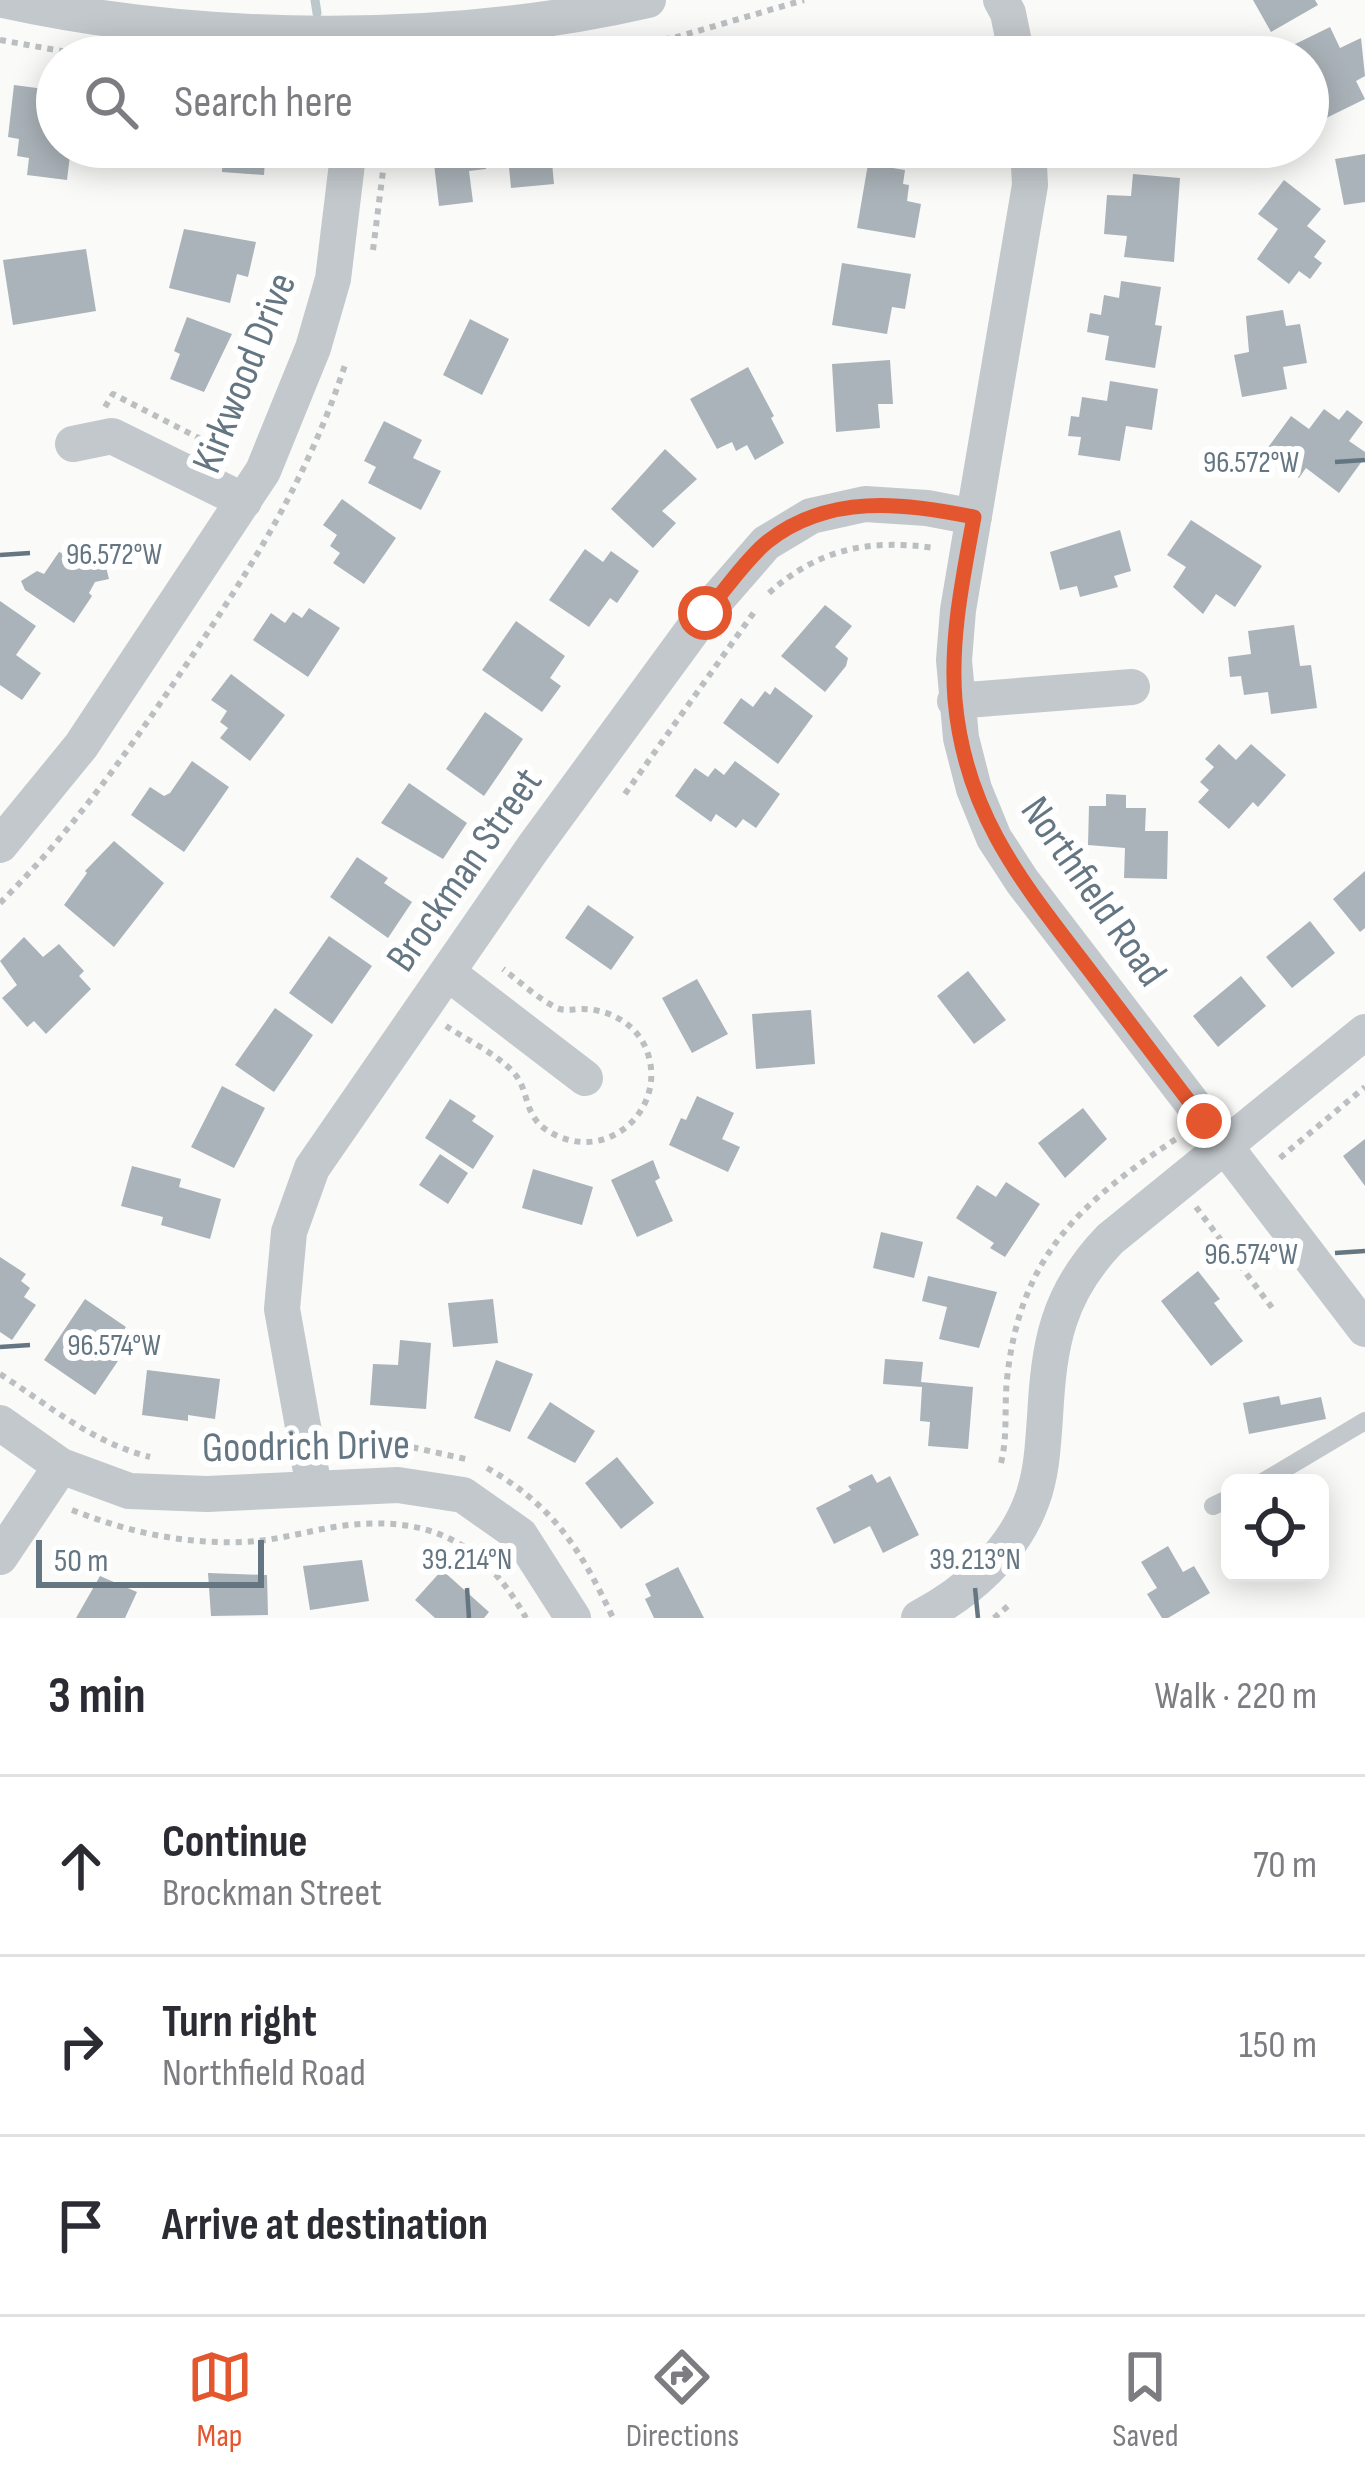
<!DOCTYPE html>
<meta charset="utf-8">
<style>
body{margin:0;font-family:"Sofia Sans Condensed",sans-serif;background:#f2f2f3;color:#2b2b33}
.controls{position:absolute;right:36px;bottom:36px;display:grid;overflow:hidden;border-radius:18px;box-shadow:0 6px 30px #0003}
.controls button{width:108px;height:108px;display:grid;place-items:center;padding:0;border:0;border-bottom:3px solid #e1e1e2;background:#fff;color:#2b2b33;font:60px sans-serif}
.scale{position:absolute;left:36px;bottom:30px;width:228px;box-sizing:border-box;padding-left:12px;border:6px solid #657683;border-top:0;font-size:33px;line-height:42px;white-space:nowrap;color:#657683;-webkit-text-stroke:9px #fff;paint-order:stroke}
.stop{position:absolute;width:36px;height:36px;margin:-27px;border:9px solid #e4572e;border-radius:50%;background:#fff}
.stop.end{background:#e4572e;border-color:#fff;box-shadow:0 3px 12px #0008}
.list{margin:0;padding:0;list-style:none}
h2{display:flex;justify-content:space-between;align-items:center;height:156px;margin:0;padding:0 48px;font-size:51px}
h2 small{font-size:39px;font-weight:400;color:#7c7c81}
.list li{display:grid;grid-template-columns:78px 1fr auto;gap:36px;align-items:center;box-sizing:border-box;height:180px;padding:0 48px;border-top:3px solid #e1e1e2}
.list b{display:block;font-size:45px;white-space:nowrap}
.list p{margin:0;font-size:39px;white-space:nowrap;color:#7c7c81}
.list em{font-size:39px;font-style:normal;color:#7c7c81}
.icon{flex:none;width:66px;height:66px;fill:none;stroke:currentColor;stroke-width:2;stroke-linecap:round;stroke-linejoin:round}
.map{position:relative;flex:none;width:1365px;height:1618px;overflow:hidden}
.search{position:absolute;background:#fff;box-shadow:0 6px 30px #0003;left:36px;right:36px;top:36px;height:132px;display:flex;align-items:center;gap:30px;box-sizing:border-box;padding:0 42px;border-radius:66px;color:#7c7c81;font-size:45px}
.sheet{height:696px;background:#fff}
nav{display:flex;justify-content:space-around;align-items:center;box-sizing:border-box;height:168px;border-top:3px solid #e1e1e2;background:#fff;font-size:33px;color:#7c7c81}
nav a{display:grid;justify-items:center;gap:6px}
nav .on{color:#e4572e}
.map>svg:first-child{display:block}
</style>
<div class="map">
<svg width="1365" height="1618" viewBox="0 0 1365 1618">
<rect width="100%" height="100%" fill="#fafaf8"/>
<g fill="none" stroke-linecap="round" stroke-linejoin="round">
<path stroke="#bbc7cb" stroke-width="9" d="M315 0 317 13"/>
</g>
<path fill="#aab3b9" d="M1253 0H1315L1318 5 1271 32Z
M1330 27 1340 48 1361 38 1365 76 1356 81 1365 99 1316 123 1308 105V57H1285L1281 51Z
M14 85 52 90 50 107 57 108V147H71L67 180 27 175 29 158 17 156 19 139 8 137Z
M223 147H266L264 175 222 172Z
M432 147H484L486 169 469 171 473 202 439 206Z
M507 147H568V150L551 152 554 184 511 188Z
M1365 154V202L1344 205 1335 159Z
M868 164 905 170 903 184 909 185 907 201 921 204 915 238 857 228Z
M1133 174 1180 178 1174 262 1124 257 1127 236 1104 234 1107 195 1131 196Z
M1284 180 1321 209 1307 226 1326 241 1314 257 1322 263 1310 279 1299 271 1289 284 1257 259 1278 229 1258 214Z
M184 229 256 242 248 277 237 274 230 303 169 288Z
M86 249 96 311 13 325 3 260Z
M842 263 911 274 905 309 892 307 887 334 832 325Z
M1121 281 1161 287 1155 325 1162 326 1155 368 1105 360 1109 336 1087 332 1090 313 1101 315 1104 295 1119 298Z
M1283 310 1286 326 1300 324 1307 363 1283 367 1287 389 1242 397 1234 355 1249 352 1246 316Z
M187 317 232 334 204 392 170 379 180 354 174 351Z
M470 319 509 339 482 395 443 375Z
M890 360 893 404H878L880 428 836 432 832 364Z
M748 367 774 416 771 418 784 443 755 460 747 445 736 451 732 442 717 449 690 399Z
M1110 381 1158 389 1152 430 1126 426 1120 461 1078 455 1081 437 1068 436 1071 416 1079 417 1082 397 1107 401Z
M1324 409 1339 420 1347 410 1363 422 1349 441 1365 452V457L1339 493 1306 468 1299 478 1264 453 1291 416 1309 429Z
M384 421 422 440 413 458 441 471 421 510 368 483 376 467 364 461Z
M665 449 697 479 662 511 676 523 653 548 611 509Z
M342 499 396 538 364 584 333 563 340 553 330 546 337 535 323 525Z
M1191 520 1262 566 1235 607 1216 594 1203 614 1173 587 1186 567 1167 555Z
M1120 530 1131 571 1114 576 1118 587 1080 597 1077 586 1060 590 1050 552Z
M108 545 111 562 105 563 109 579 95 582 89 593 92 596 74 623 25 590 21 581 37 571 44 574 59 552 67 555Z
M585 549 603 562 611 551 639 571 617 603 610 598 589 627 549 600Z
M0 601 36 626 16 655 41 673 22 700 0 685Z
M825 605 852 626 835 647 848 658 846 666 825 692 781 656Z
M309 608 340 628 308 677 253 640 271 613 285 623 293 612 302 618Z
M516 621 565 656 550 678 561 686 542 712 482 670Z
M1294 625 1300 666 1311 665 1317 708 1271 714 1268 692 1244 695 1241 676 1230 677 1228 657 1251 654 1248 631Z
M231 674 285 715 250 761 220 738 228 728 220 722 227 711 211 700Z
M775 687 813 716 778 764 723 723 741 698 753 707 765 691 770 695Z
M485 712 523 739 484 796 446 769Z
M1219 744 1236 760 1251 744 1286 775 1258 807 1253 802 1229 829 1198 802 1209 790 1200 782 1214 767 1205 759Z
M192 761 229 787 184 852 131 815 150 787 164 796 170 793Z
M735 761 780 794 756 828 743 819 736 828 716 814 711 822 675 796 695 768 708 777 715 768 724 775Z
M409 783 467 823 443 859 381 823Z
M1106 794 1126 795V808H1146L1145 831H1168L1167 879 1124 878 1125 848 1088 845 1089 806H1106Z
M114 841 164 883 114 947 64 905 87 873 85 871Z
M357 857 388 878 384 883 412 902 388 938 330 897Z
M1365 871V928L1360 932 1333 899Z
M588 905 634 937 611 970 565 938Z
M1310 921 1335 953 1292 988 1266 957Z
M329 936 372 966 332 1024 289 993Z
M24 937 43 957 59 944 84 971 79 976 91 989 46 1034 34 1021 27 1027 2 998 17 985 0 961Z
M968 971 1006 1020 974 1044 937 996Z
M1241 976 1266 1006 1218 1047 1193 1016Z
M697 979 728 1034 692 1053 662 998Z
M275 1008 313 1035 274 1092 235 1065Z
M811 1010 815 1064 756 1069 752 1014Z
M222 1086 265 1108 234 1168 191 1147Z
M697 1096 734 1113 722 1139 740 1147 728 1172 669 1145 681 1118 686 1120Z
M450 1099 476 1116 472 1121 494 1136 473 1169 425 1138Z
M1083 1108 1107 1139 1065 1178 1038 1143Z
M1365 1139V1186L1343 1156Z
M440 1154 468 1173 448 1204 419 1185Z
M653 1160 660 1178 655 1181 673 1221 637 1237 611 1180Z
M132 1166 181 1179 179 1187 221 1199 210 1239 161 1225 163 1217 121 1206Z
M533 1169 593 1187 582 1225 522 1208Z
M1006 1182 1040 1204 1005 1257 990 1248 994 1243 956 1218 977 1185 996 1197Z
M881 1232 923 1242 914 1278 873 1268Z
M0 1257 26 1274 21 1281 30 1288 24 1297 36 1305 12 1340 0 1332Z
M1198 1271 1220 1299 1214 1303 1243 1341 1211 1366 1161 1301Z
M928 1276 997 1292 979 1348 939 1339 947 1307 922 1301Z
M85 1299 126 1327 107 1354 118 1361 95 1395 44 1360Z
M493 1299 498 1343 453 1347 448 1303Z
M400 1340 431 1343 426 1409 370 1405 373 1364 398 1365Z
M885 1359 923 1362 921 1382 973 1387 968 1449 928 1446 930 1422 920 1421 922 1387 883 1384Z
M496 1360 533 1374 510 1432 474 1418Z
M147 1370 220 1379 215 1419 188 1415V1421L142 1415Z
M1279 1396 1281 1405 1321 1397 1326 1419 1249 1434 1243 1403Z
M550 1402 595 1431 575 1463 527 1438Z
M617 1457 654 1503 621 1529 585 1483Z
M872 1474 877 1483 890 1476 919 1535 883 1553 870 1526 834 1544 816 1508 851 1490 848 1486Z
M1168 1546 1183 1572 1194 1566 1210 1593 1168 1618H1162L1147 1594 1157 1588 1141 1562Z
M362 1560 369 1601 310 1610 303 1566Z
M678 1567 704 1618H654L645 1599 651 1596 645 1584Z
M442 1570 489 1612 484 1618H435L415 1600Z
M208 1573 267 1575 268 1615 211 1616Z
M100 1576 137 1592 125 1618H76Z"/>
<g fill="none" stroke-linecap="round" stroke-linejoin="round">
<path stroke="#bbbfc2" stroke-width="6" stroke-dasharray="6 6" stroke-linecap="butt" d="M0 40 95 57
M569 57 677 37 804 0
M373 250 386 147
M105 407 113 394 222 450
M769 593C819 548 870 539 935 548
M625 794 757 608
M0 903C71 833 126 754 182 671 250 570 308 479 346 362
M446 1026C467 1040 497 1054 514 1073 532 1093 520 1121 560 1137 614 1159 667 1105 647 1051 637 1024 609 1009 582 1009 572 1009 564 1012 555 1007 536 997 519 981 503 969
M1280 1158 1365 1087
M1196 1207 1273 1309
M0 1374C50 1406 91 1442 150 1457
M341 1449 398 1444 470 1460
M1001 1463C1008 1435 1004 1408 1007 1379 1020 1256 1080 1202 1179 1137
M487 1468C554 1506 581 1550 613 1618
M72 1510C128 1532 182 1544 243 1542 274 1541 304 1532 334 1527 424 1513 482 1539 526 1618
M994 1618 1008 1606"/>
<path stroke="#c3c8cc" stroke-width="18" d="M1261 1483 1365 1421
M1213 1506 1230 1498"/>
<path stroke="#c3c8cc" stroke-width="36" d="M3 0C203 44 449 46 648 0
M1001 0 1008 13 1017 57
M1028 147 1030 185 958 610 954 660 961 738 974 789 994 838 1022 881 1365 1329
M73 444 112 436 244 501
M955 701 1132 687
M0 845 81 746 263 471 313 348 333 279 349 147
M448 973 585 1078
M0 1423 61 1466 129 1491 207 1494 398 1485 463 1495 520 1535 573 1618
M314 1488 282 1309 289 1232 312 1168 533 848 705 613 766 543 811 516 865 504 927 508 974 517
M0 1557 61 1466
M919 1618C968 1592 1013 1553 1032 1500 1042 1473 1043 1444 1045 1417 1049 1344 1057 1294 1110 1239L1365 1032"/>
</g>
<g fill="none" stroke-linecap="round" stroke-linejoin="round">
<path stroke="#e4572e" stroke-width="15" d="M705 613C725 591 744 561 767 542 829 493 903 503 974 517 963 577 950 638 955 700 965 813 1021 881 1087 967 1126 1018 1165 1070 1204 1121"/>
</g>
<path fill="none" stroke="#657683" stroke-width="4.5" d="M1335 462 1365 460M0 555 30 553M1335 1253 1365 1251M0 1347 30 1345M467 1588 469 1618M975 1588 978 1618"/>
<g text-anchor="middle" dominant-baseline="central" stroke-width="12" stroke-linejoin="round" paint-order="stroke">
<g font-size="42" fill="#657683" stroke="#fff">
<text transform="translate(245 373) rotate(-68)">Kirkwood Drive</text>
<text transform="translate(465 870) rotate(-55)">Brockman Street</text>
<text transform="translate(1093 892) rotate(55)">Northfield Road</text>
<text transform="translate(306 1447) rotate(-1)">Goodrich Drive</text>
</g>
</g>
<g font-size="30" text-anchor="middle" fill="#657683" stroke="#fff" stroke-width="12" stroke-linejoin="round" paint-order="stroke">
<text x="1251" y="472">96.572°W</text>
<text x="114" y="564">96.572°W</text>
<text x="1251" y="1264">96.574°W</text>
<text x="114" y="1355">96.574°W</text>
<text x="467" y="1569">39.214°N</text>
<text x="975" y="1569">39.213°N</text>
</g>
</svg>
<div class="controls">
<button><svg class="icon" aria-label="locate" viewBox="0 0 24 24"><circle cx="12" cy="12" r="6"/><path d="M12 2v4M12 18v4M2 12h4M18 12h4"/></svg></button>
</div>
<div class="scale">50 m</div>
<div class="stop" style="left:705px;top:613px"></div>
<div class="stop end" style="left:1204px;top:1121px"></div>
<div class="search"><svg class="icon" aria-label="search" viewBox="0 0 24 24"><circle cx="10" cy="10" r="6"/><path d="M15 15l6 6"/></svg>Search here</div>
</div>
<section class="sheet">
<h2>3 min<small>Walk · 220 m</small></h2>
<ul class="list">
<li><svg class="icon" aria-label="ahead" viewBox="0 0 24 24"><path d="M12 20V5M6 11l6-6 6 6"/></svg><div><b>Continue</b><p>Brockman Street</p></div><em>70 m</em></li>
<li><svg class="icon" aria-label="right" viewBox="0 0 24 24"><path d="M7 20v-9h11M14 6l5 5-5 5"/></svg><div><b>Turn right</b><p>Northfield Road</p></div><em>150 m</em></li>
<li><svg class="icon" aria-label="arrive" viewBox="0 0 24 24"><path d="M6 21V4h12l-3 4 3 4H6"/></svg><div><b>Arrive at destination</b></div></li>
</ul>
</section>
<nav>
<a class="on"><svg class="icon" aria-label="map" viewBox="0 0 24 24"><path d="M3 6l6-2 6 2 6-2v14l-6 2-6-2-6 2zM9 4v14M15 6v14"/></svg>Map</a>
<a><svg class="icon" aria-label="directions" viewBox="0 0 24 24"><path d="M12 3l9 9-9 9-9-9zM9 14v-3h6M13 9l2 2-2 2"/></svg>Directions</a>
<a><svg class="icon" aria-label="saved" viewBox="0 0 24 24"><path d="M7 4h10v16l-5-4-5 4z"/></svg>Saved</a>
</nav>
